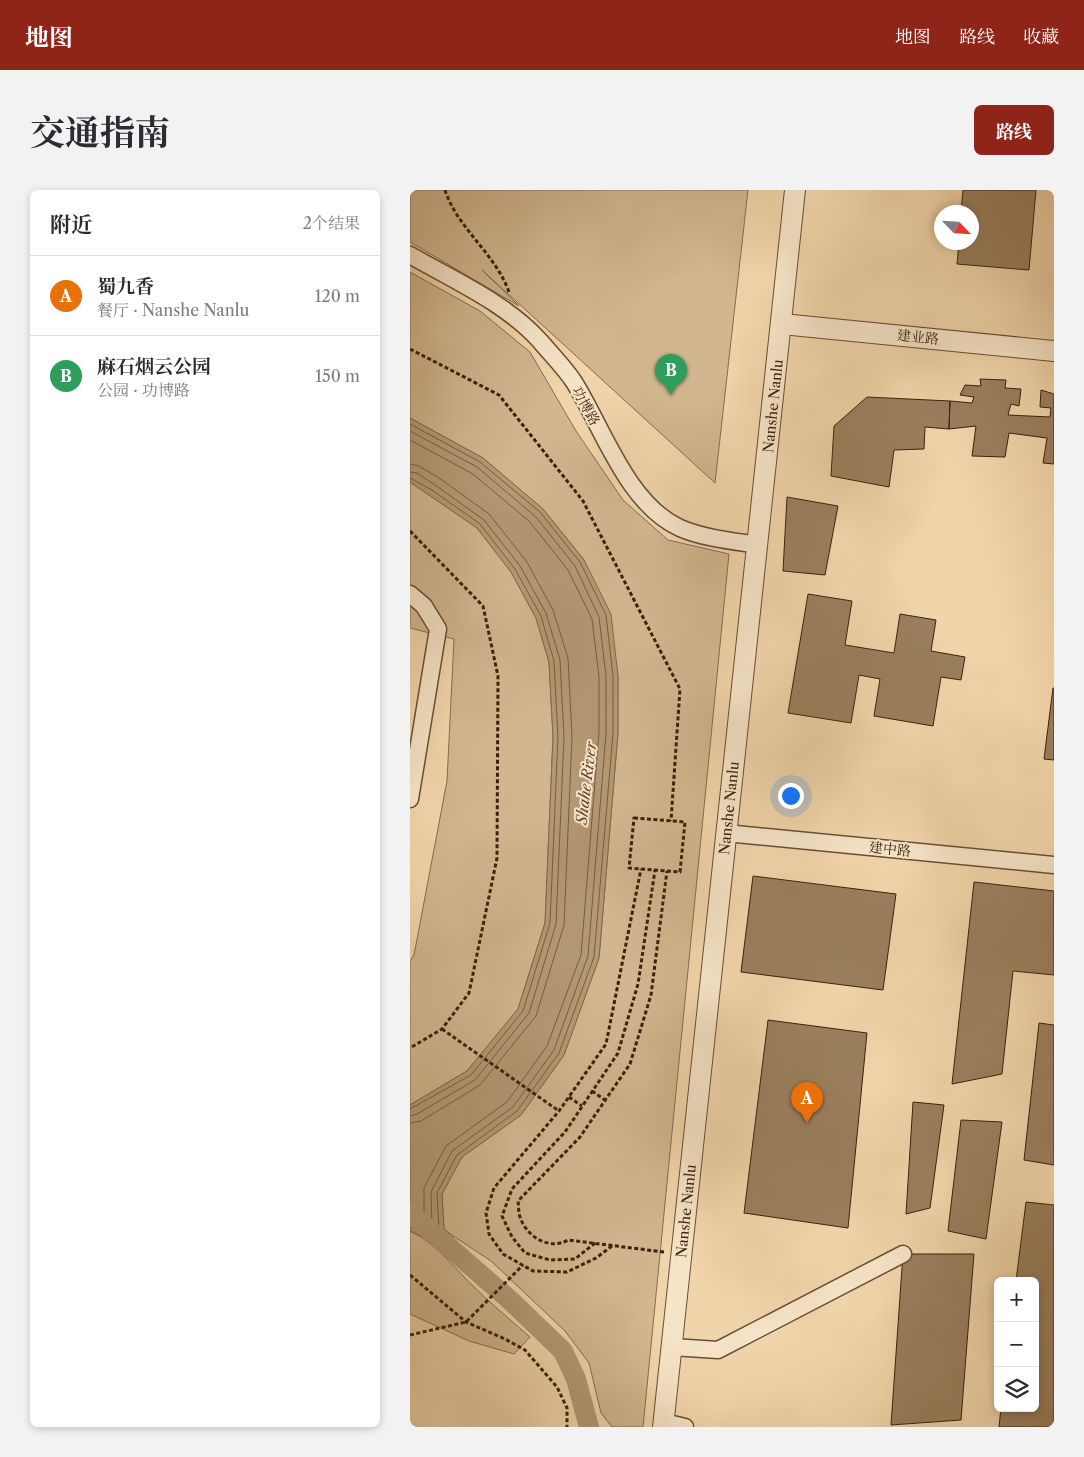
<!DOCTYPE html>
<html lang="zh">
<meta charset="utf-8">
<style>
body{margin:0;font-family:"Libre Caslon Text","Noto Serif SC",serif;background:#f2f2f3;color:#2b2b33}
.controls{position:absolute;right:15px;bottom:15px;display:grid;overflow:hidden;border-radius:8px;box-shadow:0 2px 8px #0003}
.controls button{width:45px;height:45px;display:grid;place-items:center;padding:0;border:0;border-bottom:1px solid #e1e1e2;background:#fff;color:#2b2b33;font:25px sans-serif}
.compass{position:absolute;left:524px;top:15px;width:45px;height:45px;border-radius:50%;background:#fff;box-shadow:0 2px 8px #0003;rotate:115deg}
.you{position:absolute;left:380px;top:605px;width:18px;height:18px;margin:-12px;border:4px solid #fff;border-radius:50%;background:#1a73e8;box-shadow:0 0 0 8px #1a73e833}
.badge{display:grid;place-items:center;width:32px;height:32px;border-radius:50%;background:#8f2418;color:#fff;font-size:16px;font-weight:700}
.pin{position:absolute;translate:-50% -41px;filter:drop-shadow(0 1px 2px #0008)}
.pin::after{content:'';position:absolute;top:26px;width:18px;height:15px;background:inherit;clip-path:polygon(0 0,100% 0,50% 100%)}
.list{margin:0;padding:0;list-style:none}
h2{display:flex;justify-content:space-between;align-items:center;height:65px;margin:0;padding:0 20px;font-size:21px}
h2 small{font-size:16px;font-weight:400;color:#7c7c81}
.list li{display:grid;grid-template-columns:32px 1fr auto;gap:15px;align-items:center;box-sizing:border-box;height:80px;padding:0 20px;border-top:1px solid #e1e1e2}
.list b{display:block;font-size:19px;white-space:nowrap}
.list p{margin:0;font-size:16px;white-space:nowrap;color:#7c7c81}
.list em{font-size:16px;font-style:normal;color:#7c7c81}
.icon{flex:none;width:28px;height:28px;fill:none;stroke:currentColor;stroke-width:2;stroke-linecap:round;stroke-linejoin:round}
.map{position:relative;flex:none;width:644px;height:1237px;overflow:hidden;border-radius:8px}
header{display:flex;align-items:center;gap:30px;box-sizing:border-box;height:70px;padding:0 25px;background:#8f2418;color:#fff}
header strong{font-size:24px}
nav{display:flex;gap:28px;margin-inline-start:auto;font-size:18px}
.intro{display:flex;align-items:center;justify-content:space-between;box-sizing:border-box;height:120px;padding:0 30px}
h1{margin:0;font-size:35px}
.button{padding:12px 22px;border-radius:8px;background:#8f2418;color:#fff;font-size:18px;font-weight:700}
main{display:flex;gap:30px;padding:0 30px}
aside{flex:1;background:#fff;border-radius:8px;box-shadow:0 2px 8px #0003}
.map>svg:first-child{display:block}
</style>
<header>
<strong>地图</strong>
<nav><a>地图</a><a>路线</a><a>收藏</a></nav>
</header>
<div class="intro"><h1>交通指南</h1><a class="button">路线</a></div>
<main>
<aside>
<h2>附近<small>2个结果</small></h2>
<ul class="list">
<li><span class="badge" style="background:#e8710a">A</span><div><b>蜀九香</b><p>餐厅 · Nanshe Nanlu</p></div><em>120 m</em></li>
<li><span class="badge" style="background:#2e9e5b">B</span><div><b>麻石烟云公园</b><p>公园 · 功博路</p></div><em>150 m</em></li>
</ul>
</aside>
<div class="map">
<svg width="644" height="1237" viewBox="0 0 644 1237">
<rect width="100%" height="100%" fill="#f1d5aa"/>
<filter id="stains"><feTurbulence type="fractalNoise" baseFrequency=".004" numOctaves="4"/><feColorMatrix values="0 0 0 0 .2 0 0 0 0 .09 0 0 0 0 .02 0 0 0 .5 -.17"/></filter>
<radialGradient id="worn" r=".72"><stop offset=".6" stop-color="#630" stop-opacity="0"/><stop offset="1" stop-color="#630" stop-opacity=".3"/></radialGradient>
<path fill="#d2b68f" stroke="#866c4e" d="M0 0H338L305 293 72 80 109 116 0 52Z
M0 82 70 121 120 162 166 241 213 310 258 350 319 364 233 1237H202L191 1223 179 1173 155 1141 81 1071 34 1040 32 1004 52 967 111 925 154 865 189 768 208 543V486L174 370 133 319 73 268 0 228Z
M0 292 67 338 101 382 126 428 139 472 143 547 135 733 108 819 57 881 0 915V771L4 765 37 591 44 449 0 438Z
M0 1041C25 1053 40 1073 59 1092 78 1111 99 1129 120 1147L104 1164 59 1151 0 1124Z"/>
<path fill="#b39874" stroke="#83684a" d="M0 228 73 268 133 319 174 370 201 424 208 486V543L189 768 154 865 111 925 52 967 32 1004 34 1039 44 1047 27 1058 13 1047 0 1041V915L57 881 108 819 135 733 143 547 139 472 126 428 101 382 67 338 0 292Z"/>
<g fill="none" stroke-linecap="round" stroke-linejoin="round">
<path stroke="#775c40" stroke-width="1" d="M0 234 70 272 130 322 170 372 196 425 203 486V543L184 767 149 863 107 921 47 965 27 1003 29 1040 33 1048 27 1051 16 1043 0 1037
M0 241 67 277 126 327 165 376 189 427 196 486V543L178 766 144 860 103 917 42 961 21 1002 22 1037 0 1031
M0 250 63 284 120 332 158 380 182 429 189 487V542L171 765 137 856 97 912 36 956 14 998V1025L0 1023
M0 274 9 276 29 288 79 324 117 372 143 420 158 468 162 547 154 735 126 826 70 895 11 931 0 933
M0 282 7 283 25 295 74 330 110 376 136 423 150 470 154 547 146 734 119 823 65 890 7 924 0 926
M0 288 22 300 70 334 105 379 131 426 144 471 148 547 140 733 113 821 61 885 0 919"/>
<path stroke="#b39874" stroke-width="20" d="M0 1023 101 1111 153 1161 166 1189 179 1237"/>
</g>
<path fill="#9a7f5e" stroke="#3b210c" d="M553 0H626L619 80 547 74 549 52H562V22H551Z
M570 189 596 190 595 198 611 199 609 216 601 214 598 225 640 227 641 218 630 217 631 200 644 204V274L633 273 637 248 599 243 595 267 562 266 566 236 539 239 540 211 562 213 564 207 550 205 555 195 571 196Z
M457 207 540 211 539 239 515 237 514 259 484 260 479 297 421 286 424 236Z
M377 307 428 316 415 385 373 381Z
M398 404 442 411 435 455 484 463 490 424 526 430 521 461 555 467 551 490 531 487 523 536 464 526 470 489 449 485 441 533 378 523Z
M643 498H644V570L634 569Z
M343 686 486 704 473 800 331 782Z
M564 692 644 701V785L603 781 592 884 542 894Z
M358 830 457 843 438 1038 334 1023Z
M629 833 644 835V975L614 970Z
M503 912 534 915 520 1018 496 1024Z
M551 930 592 932 576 1049 538 1041Z
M616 1012 644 1015V1237H589L591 1218H625V1091H606Z
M493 1064H564L551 1230 481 1235Z"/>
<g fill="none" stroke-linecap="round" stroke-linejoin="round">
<g stroke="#684e34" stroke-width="19">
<path id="minor" d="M0 65C43 90 96 113 130 151 141 164 155 178 164 192 193 238 217 314 270 338 293 348 322 351 348 355
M0 404 14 416 28 439 0 609
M316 643 644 675
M262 1157 308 1160 493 1064
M254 1232 275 1237"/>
</g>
<g stroke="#684e34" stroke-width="22">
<path id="tertiary" d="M372 134 644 161
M253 1237 385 0"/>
</g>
<path stroke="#3b210c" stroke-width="3" stroke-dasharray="4 2.5" stroke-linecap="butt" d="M35 0C47 38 85 63 99 102
M0 159 89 205 173 311 270 499 261 631
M0 341 73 416 88 486 87 668 59 803 32 839 0 858
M224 628 275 632 270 682 219 678Z
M32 839 149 921
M182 901 195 910
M159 907 172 916
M185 1053 165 1069 140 1070 115 1063 102 1047 92 1026 102 999 155 942 208 863 228 794 245 680
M202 1056 186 1068 157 1082 123 1081 93 1064 79 1044 76 1023 84 998 149 921 196 854 231 679
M254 1062 158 1050C139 1061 116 1046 110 1027 108 1022 109 1016 108 1011L170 947 220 874 241 805 257 681
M0 1085 56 1132 95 1149 115 1160 147 1197 157 1218V1237
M0 1145 56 1132 113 1075"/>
<use href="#minor" stroke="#f6e4c8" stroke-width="16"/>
<use href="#tertiary" stroke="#f6e4c8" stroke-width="20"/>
</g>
<g text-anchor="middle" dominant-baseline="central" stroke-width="4" stroke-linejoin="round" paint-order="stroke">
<g font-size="14" fill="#3b210c" stroke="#f6e4c8">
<text transform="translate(508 147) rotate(6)">建业路</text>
<text transform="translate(176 216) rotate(61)">功博路</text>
<text transform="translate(363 216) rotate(-84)">Nanshe Nanlu</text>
<text transform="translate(319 618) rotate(-84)">Nanshe Nanlu</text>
<text transform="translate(480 659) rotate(6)">建中路</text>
<text transform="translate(276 1021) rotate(-84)">Nanshe Nanlu</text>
</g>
<g font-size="15" font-style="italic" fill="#5f452b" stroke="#f6e4c8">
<text transform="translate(176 593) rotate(-83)">Shahe River</text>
</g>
</g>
<rect width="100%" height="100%" filter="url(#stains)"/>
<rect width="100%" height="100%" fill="url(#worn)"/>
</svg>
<div class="controls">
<button>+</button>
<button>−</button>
<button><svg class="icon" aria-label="layers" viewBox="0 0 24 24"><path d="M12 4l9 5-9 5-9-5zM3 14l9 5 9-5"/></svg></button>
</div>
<svg class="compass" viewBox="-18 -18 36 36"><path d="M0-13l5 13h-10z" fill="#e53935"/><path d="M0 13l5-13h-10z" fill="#7c7c81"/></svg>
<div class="you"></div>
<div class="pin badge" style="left:397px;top:933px;background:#e8710a">A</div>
<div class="pin badge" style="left:261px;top:205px;background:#2e9e5b">B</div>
</div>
</main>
